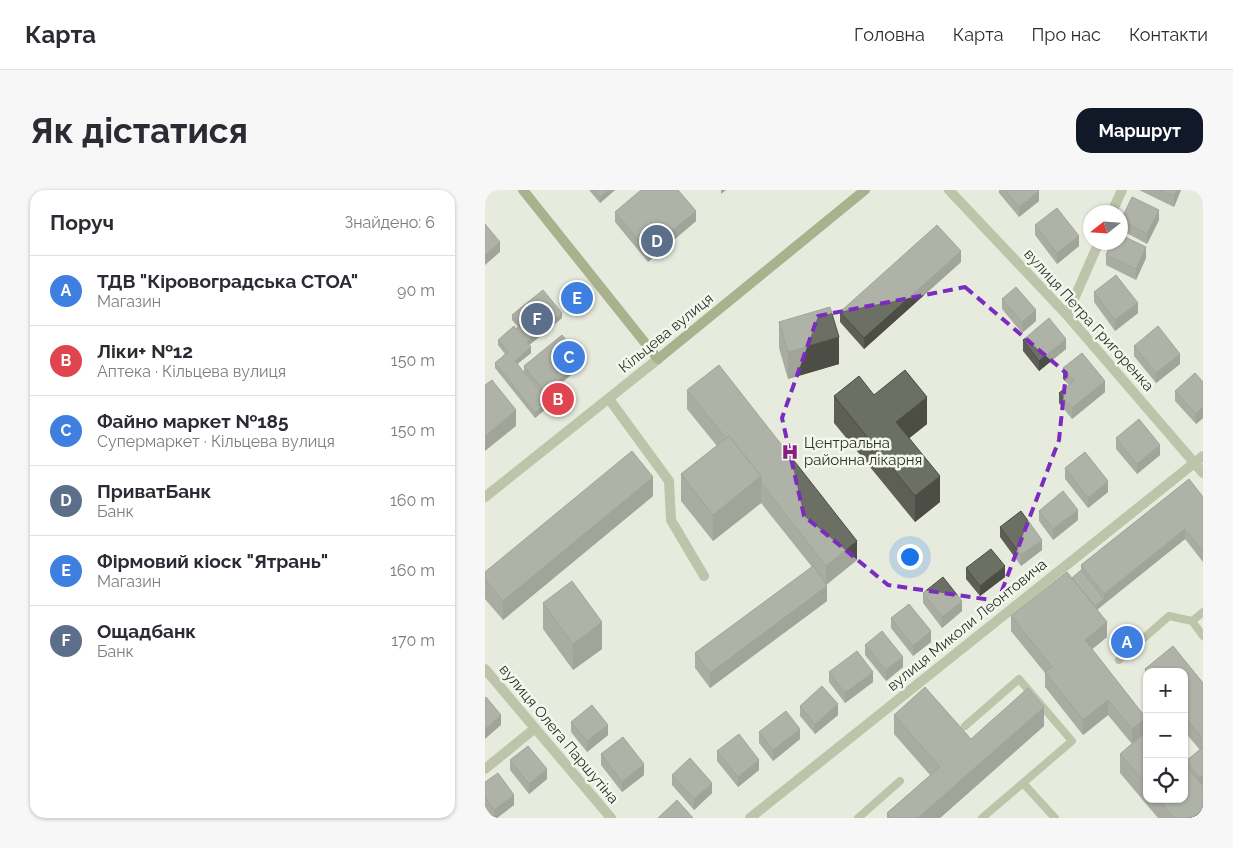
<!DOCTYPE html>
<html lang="uk">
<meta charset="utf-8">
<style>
body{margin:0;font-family:Raleway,sans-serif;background:#f7f7f7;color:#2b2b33}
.controls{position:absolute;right:15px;bottom:15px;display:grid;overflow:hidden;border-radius:10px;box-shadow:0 1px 4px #0004}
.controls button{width:45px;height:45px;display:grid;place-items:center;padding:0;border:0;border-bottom:1px solid #e1e1e2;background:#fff;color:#2b2b33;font:25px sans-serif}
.compass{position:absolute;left:598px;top:15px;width:45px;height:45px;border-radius:50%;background:#fff;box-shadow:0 1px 4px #0004;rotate:253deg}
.you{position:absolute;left:424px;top:366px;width:18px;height:18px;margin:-12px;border:4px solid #fff;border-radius:50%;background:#1a73e8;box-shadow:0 0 0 8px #1a73e833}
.badge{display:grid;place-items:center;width:32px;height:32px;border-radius:50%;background:#111827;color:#fff;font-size:16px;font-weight:700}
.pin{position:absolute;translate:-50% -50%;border:2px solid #fff;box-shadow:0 1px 5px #0006}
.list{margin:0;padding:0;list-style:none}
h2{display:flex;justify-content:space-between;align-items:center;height:65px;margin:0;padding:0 20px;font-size:21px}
h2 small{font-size:16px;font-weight:400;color:#7c7c81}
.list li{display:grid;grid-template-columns:32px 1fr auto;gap:15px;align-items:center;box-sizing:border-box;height:70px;padding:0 20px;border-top:1px solid #e1e1e2}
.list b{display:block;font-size:19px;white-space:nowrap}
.list p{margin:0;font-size:16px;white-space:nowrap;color:#7c7c81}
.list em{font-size:16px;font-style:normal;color:#7c7c81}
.icon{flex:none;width:28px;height:28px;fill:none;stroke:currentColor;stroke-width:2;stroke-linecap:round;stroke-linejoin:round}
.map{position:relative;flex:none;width:718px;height:628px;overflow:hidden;border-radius:15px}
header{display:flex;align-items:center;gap:30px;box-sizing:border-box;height:70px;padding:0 25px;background:#fff;border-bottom:1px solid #e1e1e2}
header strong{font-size:24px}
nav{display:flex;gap:28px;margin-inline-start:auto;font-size:18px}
.intro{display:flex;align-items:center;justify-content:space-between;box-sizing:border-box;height:120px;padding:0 30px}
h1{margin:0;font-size:35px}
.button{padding:12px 22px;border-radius:15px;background:#111827;color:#fff;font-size:18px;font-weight:700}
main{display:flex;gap:30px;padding:0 30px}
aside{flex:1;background:#fff;border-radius:15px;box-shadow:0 1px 4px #0004}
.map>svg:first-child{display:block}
</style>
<header>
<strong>Карта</strong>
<nav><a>Головна</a><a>Карта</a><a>Про нас</a><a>Контакти</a></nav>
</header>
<div class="intro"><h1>Як дістатися</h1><a class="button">Маршрут</a></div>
<main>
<aside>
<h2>Поруч<small>Знайдено: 6</small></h2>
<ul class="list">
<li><span class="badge" style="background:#3f7fe0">A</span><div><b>ТДВ &quot;Кіровоградська СТОА&quot;</b><p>Магазин</p></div><em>90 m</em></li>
<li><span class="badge" style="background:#e0444e">B</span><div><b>Ліки+ №12</b><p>Аптека · Кільцева вулиця</p></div><em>150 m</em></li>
<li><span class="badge" style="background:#3f7fe0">C</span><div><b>Файно маркет №185</b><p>Супермаркет · Кільцева вулиця</p></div><em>150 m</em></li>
<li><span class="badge" style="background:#5c6f8a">D</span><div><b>ПриватБанк</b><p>Банк</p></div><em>160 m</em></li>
<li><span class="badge" style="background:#3f7fe0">E</span><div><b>Фірмовий кіоск &quot;Ятрань&quot;</b><p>Магазин</p></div><em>160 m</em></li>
<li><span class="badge" style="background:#5c6f8a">F</span><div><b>Ощадбанк</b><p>Банк</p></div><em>170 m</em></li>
</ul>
</aside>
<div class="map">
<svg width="718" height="628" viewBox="0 0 718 628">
<rect width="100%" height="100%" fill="#e7ebde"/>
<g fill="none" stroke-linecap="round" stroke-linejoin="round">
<path stroke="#89956a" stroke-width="8" d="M718 422 707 431 718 446
M634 470 684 426 707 431
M480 536 534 489 587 551 538 593
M373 628 415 591
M497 628 538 593 570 628"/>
<path stroke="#89956a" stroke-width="10" d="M464 0 582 125 718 283
M627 22 637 0
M582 125 614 52
M124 209 184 291 186 330 219 386
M0 579 49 539
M265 628 718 266"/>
<path stroke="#89956a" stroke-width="10" d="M0 307 173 169
M0 479 126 628"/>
<path stroke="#5d6d29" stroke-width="10" d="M38 0 173 169 380 0"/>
</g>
<path fill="#5d5f56" d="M104 0H130L115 13Z
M514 0H553L554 11 534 27 514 3Z
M654 0H696L689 17Z
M130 22 211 31 163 72 130 32Z
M636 30H674L662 54 636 40Z
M550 35 594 56 572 74 550 45Z
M621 65 661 68 651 90 621 75Z
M476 72 379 159 355 132V122Z
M609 102 653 123 630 141 609 112Z
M517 109 551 131 537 143 517 119Z
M27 125 77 128 44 155 46 163 32 174 63 217 50 228 10 178V173L20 164 13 155V150L33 137 27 130Z
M294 132 354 174 303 189 294 158Z
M538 150 581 159 554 181 538 161Z
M649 156 695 174 671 193 649 166Z
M98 175 76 193 80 203 66 215 39 182V176Z
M578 178 620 202 587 229 574 213V203L584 195 578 189Z
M718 192V228L711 234 690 211V201Z
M202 200 372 370 341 395 342 411 225 498 210 478V463L327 377 276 313 228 351 196 311V284L232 256 202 219Z
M389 205 442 234 424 248 455 312 430 332 349 233V206Z
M631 248 675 265 652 284 631 259Z
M580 278 623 302 603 318 580 289Z
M704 289 718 307V372L700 349 612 420 622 432V447L607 459 661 528 662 609H699V574L701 576V571L715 560 699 541V482H662V496L660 494V479L688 456 718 493V628H673L635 583V564L648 553 647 554 623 525 598 545 560 497V483L526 441V426L582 382 587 388 596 380V375Z
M168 306 18 430 0 409V382Z
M554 321 593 330 568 350 554 331Z
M515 337 557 360 536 376 515 347Z
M481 378 520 387 495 406 481 389Z
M438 403 477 421 457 438 438 413Z
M58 413 117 459 88 480 58 439Z
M406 428 446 452 428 466 406 438Z
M380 455 418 477 401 491 380 465Z
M344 482 388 492 360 513 344 492Z
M315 516 353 525 330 544 315 526Z
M409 525 486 549 559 536 455 628H402V623L445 585 409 544Z
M86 532 123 545 102 562 86 542Z
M274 542 315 549 288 571 274 553Z
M232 561 274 580 253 597 232 571Z
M116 564 159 585 137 602 116 575Z
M25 570 62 589 44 604 25 580Z
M187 585 227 603 209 620 187 595Z
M0 592 29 615 12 628H8L0 617Z"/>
<path fill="#4c4e46" d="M124 0H130L115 13V7Z
M236 0H241L236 4Z
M692 0H696L689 17V6Z
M554 1V11L534 27V17Z
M674 20V30L662 54V44Z
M211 21V31L163 72V61Z
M594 46V56L572 74V63Z
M15 52V62L0 75V65Z
M661 57V68L651 90V79Z
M476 61V72L379 159V148Z
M653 113V123L630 141V130Z
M551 120V131L537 143V132Z
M77 123V128L42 157V152Z
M354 147V174L303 189V162Z
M581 149V159L554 181V171Z
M46 157V163L30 176V171Z
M695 164V174L671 193V183Z
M98 170V175L74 195V190Z
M620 191V202L587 229V218Z
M80 198V203L66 215V210Z
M442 207V234L411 259V232Z
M63 212V217L50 228V223Z
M718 217V228L711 234V224Z
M31 220V236L0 261V246Z
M675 255V265L652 284V274Z
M276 286V313L228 351V325Z
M455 286V312L430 332V306Z
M168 287V306L18 430V411Z
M623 291V302L603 318V308Z
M593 320V330L568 350V339Z
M700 339V349L605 425V420L619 409V404Z
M557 350V360L536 376V365Z
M372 351V370L341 395V376Z
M520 376V387L495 406V396Z
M342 396V411L225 498V483Z
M477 411V421L457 438V427Z
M117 432V459L88 480V454Z
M622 432V447L600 465V450Z
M446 441V452L428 466V456Z
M418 467V477L401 491V480Z
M388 482V492L360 513V503Z
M623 510V525L598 545V530Z
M353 514V525L330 544V534Z
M559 517V536L455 628H433Z
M16 525V535L0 549V539Z
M661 528V543L647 554V539Z
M123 535V545L102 562V551Z
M315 539V549L288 571V560Z
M274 570V580L253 597V587Z
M159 574V585L137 602V592Z
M62 579V589L44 604V594Z
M718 585V595L714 598V588Z
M227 593V603L209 620V609Z
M29 605V615L12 628H9V620Z
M718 620V628H708Z"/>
<path fill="#6c6f64" stroke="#4c4e46" d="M109 0H124L115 7Z
M156 0H193L211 21 163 61 130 22Z
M520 0H553L554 1 534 17Z
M675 0H692L689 6Z
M647 7 674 20 662 44 636 30Z
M572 18 594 46 572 63 550 35Z
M0 34 15 52 0 65Z
M452 35 476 61 379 148 355 122Z
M636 45 661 57 651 79 621 65 626 52H636Z
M631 85 653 113 630 130 609 102Z
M531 97 551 120 537 132 517 109Z
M58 100 77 123 42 152 46 157 30 171 63 212 50 223 10 173 23 162 13 150 29 136 31 139 36 135 27 125Z
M345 117 354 147 303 162 294 132Z
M564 128 581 149 554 171 538 150Z
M673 136 695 164 671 183 649 156Z
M77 145 98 170 74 190 80 198 66 210 39 176Z
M597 163 620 191 587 218 574 203 589 191 578 178Z
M234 175 372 351 341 376 276 293V286L244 246 241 248 202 200Z
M420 180 442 207 411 232 455 286 430 306 349 206 374 186 389 205Z
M710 183 718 192V217L711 224 690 201Z
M7 190 31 220 0 246V195Z
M654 229 675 255 652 274 631 248Z
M244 246 276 286 228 325 196 284Z
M147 261 168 287 18 411 0 389V382Z
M600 262 623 291 603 308 580 278Z
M704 289 718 307V362L700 339 619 404 596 375Z
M578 301 593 320 568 339 554 321Z
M536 321 557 350 536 365 515 337Z
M506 359 520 376 495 396 481 378Z
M328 376 342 396 225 483 210 463Z
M596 380 619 409 610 416 587 388Z
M582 382 622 432 600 450 661 528 647 539 623 510 598 530 560 482 567 477 526 426Z
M458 387 477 411 457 427 438 403Z
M87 391 117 432 88 454 58 413Z
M424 414 446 441 428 456 406 428Z
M397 441 418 467 401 480 380 455Z
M688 456 718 493V549L699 526V482H662L660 479Z
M372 461 388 482 360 503 344 482Z
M337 496 353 514 330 534 315 516Z
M440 497 486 549 543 498 559 517 433 628H406L402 623 455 577 409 525Z
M1 507 16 525 0 539V508Z
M107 515 123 535 102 551 86 532Z
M301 521 315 539 288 560 274 542Z
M662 541V595L635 564Z
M254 544 274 570 253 587 232 561Z
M138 547 159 574 137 592 116 564Z
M43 556 62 579 44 594 25 570Z
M718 557V585L714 588 701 571Z
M205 568 227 593 209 609 187 585Z
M699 574 718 596V620L708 628H689L673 609H699Z
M13 583 29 605 9 620 0 607V592Z
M192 610 208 628H173Z"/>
<path d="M0 0H718V628H0ZM480 97 581 183 574 250 513 411 403 395 319 326 297 228 333 126Z" fill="#e7ebde" fill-opacity=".55" fill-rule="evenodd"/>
<path fill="none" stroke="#7b2cbf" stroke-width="4" stroke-dasharray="10 6" stroke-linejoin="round" d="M480 97 581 183 574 250 513 411 403 395 319 326 297 228 333 126Z"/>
<defs>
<g id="hospital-bare" transform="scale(1.35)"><path d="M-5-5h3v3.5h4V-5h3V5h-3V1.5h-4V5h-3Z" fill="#8a1e83" stroke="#f4f8ec" stroke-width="2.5" paint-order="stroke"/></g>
</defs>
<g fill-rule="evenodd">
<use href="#hospital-bare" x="305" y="262"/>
</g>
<g text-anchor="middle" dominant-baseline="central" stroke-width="5" stroke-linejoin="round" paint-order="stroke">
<g font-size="15" fill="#2f312c" stroke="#f4f8ec">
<text transform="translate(604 130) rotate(48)">вулиця Петра Григоренка</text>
<text transform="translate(181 143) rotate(-39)">Кільцева вулиця</text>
<text transform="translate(482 435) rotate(-39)">вулиця Миколи Леонтовича</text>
<text transform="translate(74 544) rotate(50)">вулиця Олега Паршутіна</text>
</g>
<g font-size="15" fill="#2f312c" stroke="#f4f8ec" text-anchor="start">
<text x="319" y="253">Центральна<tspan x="319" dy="17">районна лікарня</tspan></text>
</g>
</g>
</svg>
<div class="controls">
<button>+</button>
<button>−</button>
<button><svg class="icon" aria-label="locate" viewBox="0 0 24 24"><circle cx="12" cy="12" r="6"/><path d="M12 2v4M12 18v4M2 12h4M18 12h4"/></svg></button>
</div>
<svg class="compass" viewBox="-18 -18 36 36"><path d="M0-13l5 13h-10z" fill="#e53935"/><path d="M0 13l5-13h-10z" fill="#7c7c81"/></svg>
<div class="you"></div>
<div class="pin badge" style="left:642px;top:452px;background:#3f7fe0">A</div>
<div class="pin badge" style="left:73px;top:209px;background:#e0444e">B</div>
<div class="pin badge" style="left:84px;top:167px;background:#3f7fe0">C</div>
<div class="pin badge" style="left:172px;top:51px;background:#5c6f8a">D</div>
<div class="pin badge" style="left:92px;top:108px;background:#3f7fe0">E</div>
<div class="pin badge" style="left:52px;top:129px;background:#5c6f8a">F</div>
</div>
</main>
